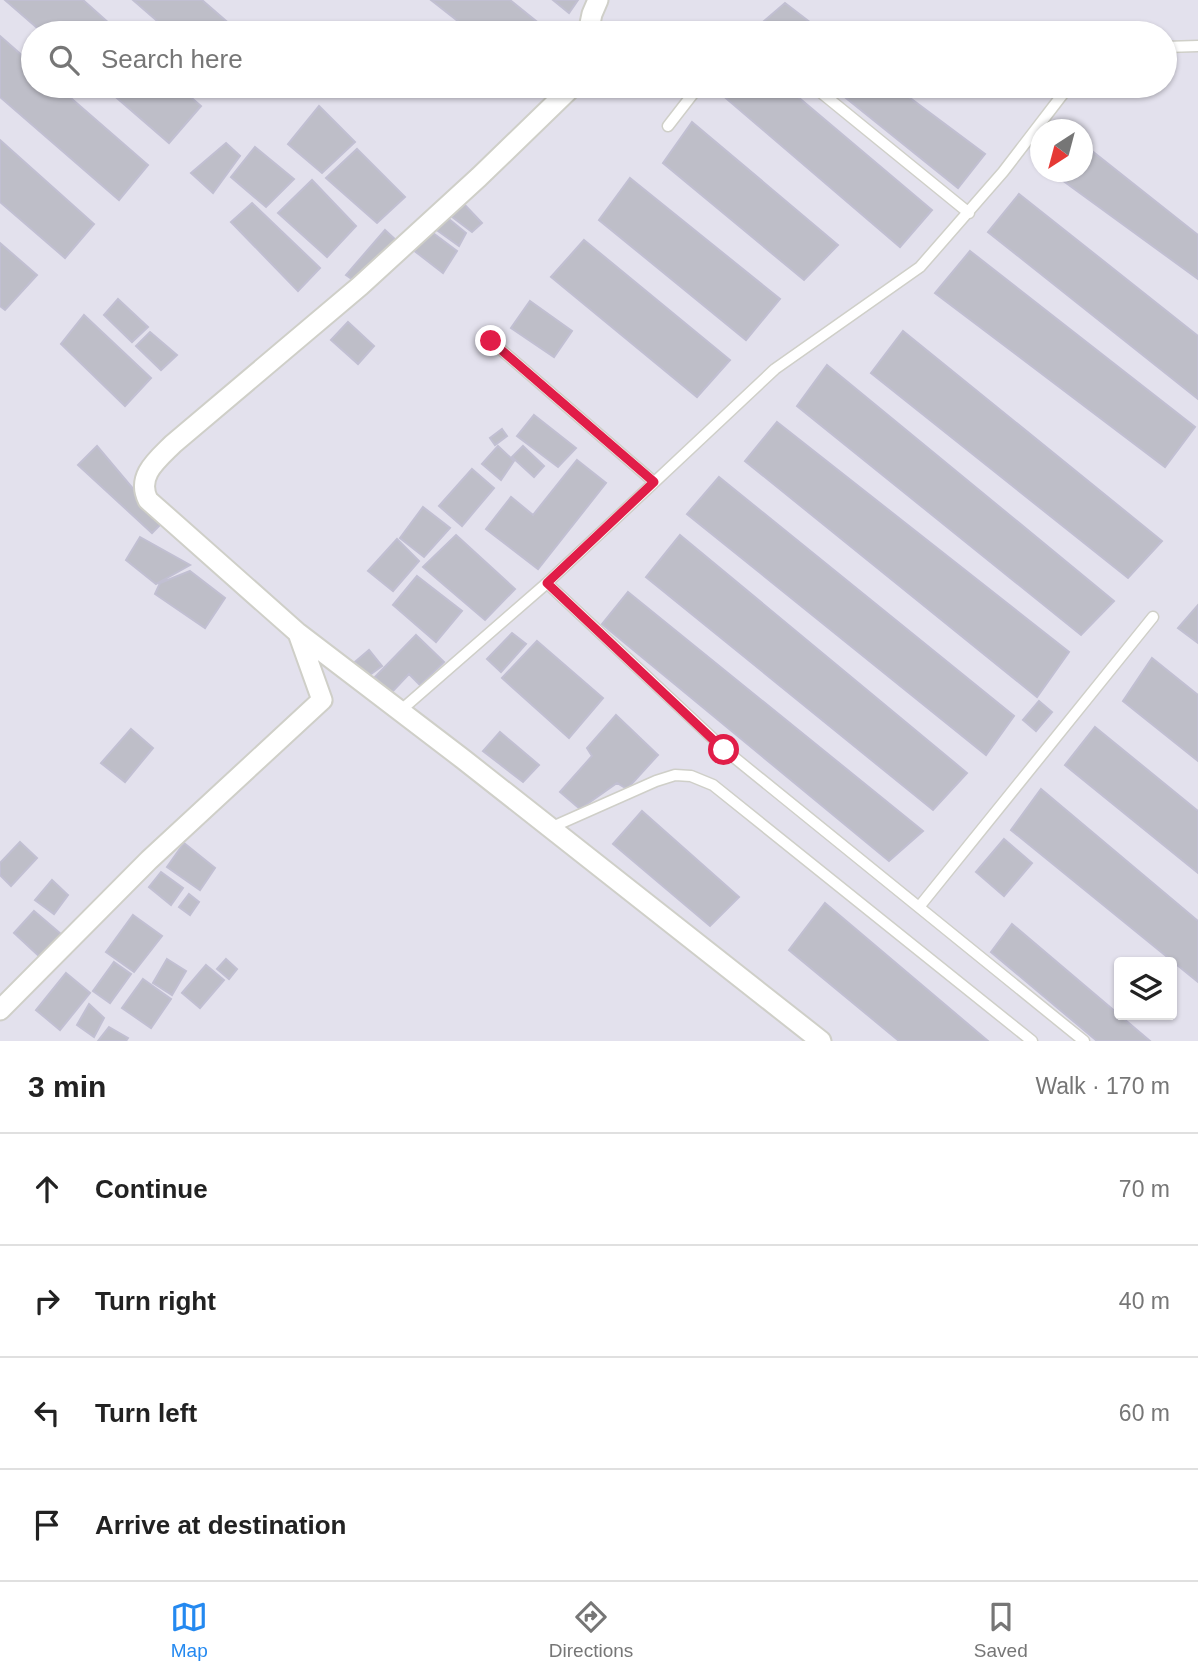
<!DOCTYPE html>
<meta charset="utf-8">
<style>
body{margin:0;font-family:Arial,sans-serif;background:#f2f2f2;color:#222}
.controls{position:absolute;right:21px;bottom:21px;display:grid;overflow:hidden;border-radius:7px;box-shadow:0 2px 5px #0004}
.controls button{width:63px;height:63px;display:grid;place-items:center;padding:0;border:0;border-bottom:2px solid #e0e0e0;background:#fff;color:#222;font:35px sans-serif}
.compass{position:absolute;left:1030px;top:119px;width:63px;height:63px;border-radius:50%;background:#fff;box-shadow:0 2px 5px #0004;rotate:216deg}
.stop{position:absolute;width:21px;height:21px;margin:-16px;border:5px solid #e11d48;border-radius:50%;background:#fff}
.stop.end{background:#e11d48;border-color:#fff;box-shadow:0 2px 7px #0008}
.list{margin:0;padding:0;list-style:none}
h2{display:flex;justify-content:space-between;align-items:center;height:91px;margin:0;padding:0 28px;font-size:30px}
h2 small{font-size:23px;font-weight:400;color:#767676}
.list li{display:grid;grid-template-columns:46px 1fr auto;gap:21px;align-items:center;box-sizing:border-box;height:112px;padding:0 28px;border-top:2px solid #e0e0e0}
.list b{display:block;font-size:26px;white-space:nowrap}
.list em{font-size:23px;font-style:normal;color:#767676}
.icon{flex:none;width:38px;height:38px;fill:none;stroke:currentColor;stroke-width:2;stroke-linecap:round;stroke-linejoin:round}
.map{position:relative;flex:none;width:1198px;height:1041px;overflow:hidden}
.search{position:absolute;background:#fff;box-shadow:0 2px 5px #0004;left:21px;right:21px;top:21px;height:77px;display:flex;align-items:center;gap:18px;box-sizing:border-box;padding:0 24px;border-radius:38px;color:#767676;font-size:26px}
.sheet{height:539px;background:#fff}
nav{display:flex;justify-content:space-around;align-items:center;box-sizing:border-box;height:98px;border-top:2px solid #e0e0e0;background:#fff;font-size:19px;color:#767676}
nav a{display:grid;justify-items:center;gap:4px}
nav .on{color:#2489f0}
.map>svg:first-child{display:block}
</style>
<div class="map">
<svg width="1198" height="1041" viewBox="0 0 1198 1041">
<rect width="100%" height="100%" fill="#e3e1ed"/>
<path fill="#bebec8" stroke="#c1bfd2" stroke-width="2" d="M5 0H83L120 33H43Z
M133 0H202L240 33H171Z
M431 0H510L551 33H473Z
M553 0H578L569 13Z
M785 3 824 33H765L757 27Z
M0 36 33 65V86H57L148 165 119 200 0 97Z
M103 86H178L201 106 169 143Z
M716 86H785L932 210 900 247 714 88Z
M831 86H894L985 154 958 188Z
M319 106 355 142 322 173 288 144Z
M692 122 838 245 804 280 663 163Z
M0 140 94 224 65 258 0 202Z
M226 143 240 156 213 193 191 173Z
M1082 143 1198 235V279L1051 172H1082Z
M255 147 294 179 266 207 231 177Z
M357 149 405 197 377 223 326 178Z
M630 178 780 299 746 340 599 220Z
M312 180 356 226 327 257 278 213Z
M1019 194 1198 336V399L988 232Z
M462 202 482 223 472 232 451 216Z
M252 203 320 268 298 291 231 222Z
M444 215 466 233 459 246 434 228Z
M385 230 398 242 356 282 346 275Z
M429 230 457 251 443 273 412 249Z
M584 240 730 360 697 397 551 277Z
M0 243 37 275 5 310 0 306Z
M970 251 1195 427 1165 467 935 293Z
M118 299 148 327 132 342 104 315Z
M530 301 572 331 554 357 511 328Z
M84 315 151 378 125 406 61 344Z
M348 322 374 346 358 364 331 340Z
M903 331 1162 541 1128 578 871 373Z
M150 332 177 355 161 370 136 346Z
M827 365 1114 601 1081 635 797 406Z
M534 415 576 448 558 467 517 436Z
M777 422 1069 652 1037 697 745 461Z
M502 429 507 436 495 445 490 438Z
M97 446 162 523 152 533 78 465Z
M498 446 514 461 501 480 482 464Z
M523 446 544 466 534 477 512 457Z
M577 460 606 483 538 569 486 529 511 497 533 515Z
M472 469 494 488 462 526 439 506Z
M719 477 1014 716 986 755 687 514Z
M423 507 450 528 424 557 400 538Z
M456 535 515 589 485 620 423 567Z
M680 535 967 773 933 810 646 577Z
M140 537 190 565 156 584 126 560Z
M397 539 419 561 393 591 368 571Z
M190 571 225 598 205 628 155 594 160 583Z
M417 576 462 611 436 642 393 605Z
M628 592 923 831 889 861 602 624Z
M1198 605V643L1178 628Z
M512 633 526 644 501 672 487 659Z
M416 635 444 662 420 685 409 674 391 693 375 677Z
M537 641 603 698 569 738 502 678Z
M369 650 382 666 367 677 355 662Z
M1152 658 1198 695V761L1123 701Z
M1039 701 1052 712 1036 731 1023 720Z
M616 715 658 755 627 789 617 783 580 809 560 792 592 756 587 748Z
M1095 727 1198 811V873L1065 765Z
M131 729 153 748 125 782 101 763Z
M500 732 539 765 523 782 483 751Z
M1041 789 1198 921V982L1011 830Z
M642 811 739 897 710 926 613 844Z
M1004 839 1032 863 1004 896 976 872Z
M20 842 37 858 11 886 0 875V863Z
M184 843 215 868 200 890 167 867Z
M161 872 183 888 171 905 149 887Z
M52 880 68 895 54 914 35 900Z
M189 894 199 902 190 915 179 907Z
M825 903 988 1041H899L789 950Z
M34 911 61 934 40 957 14 933Z
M133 915 162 936 134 972 106 952Z
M1012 924 1150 1041H1097L991 952Z
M167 959 186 971 172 995 153 983Z
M226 959 237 969 229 979 217 969Z
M114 962 131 974 110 1003 93 991Z
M206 965 224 980 200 1008 182 993Z
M66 973 90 993 60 1030 36 1010Z
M143 979 171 999 151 1028 122 1008Z
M89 1004 104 1018 94 1037 77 1025Z
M109 1027 128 1038 126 1041H98Z"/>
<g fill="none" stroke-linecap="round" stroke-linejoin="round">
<g stroke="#cfcfc8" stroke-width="13">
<path id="lane" d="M1165 47 1198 46
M813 86 969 213
M1069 86 1003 172 920 267 775 369 547 583 725 750 1084 1041
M668 126 699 86
M491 341 654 482
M400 711 547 583
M550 828 656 781 675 775 691 776 713 785 1032 1041
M919 907 1153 617"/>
</g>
<g stroke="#cfcfc8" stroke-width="23">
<path id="street" d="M588 33 592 14 598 0
M298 633 148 500C136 476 157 460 173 444L360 286 479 177 573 86
M0 1010 149 860 322 700 298 633 463 759 821 1041"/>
</g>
<use href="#lane" stroke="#fff" stroke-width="10"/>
<use href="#street" stroke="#fff" stroke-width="19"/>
</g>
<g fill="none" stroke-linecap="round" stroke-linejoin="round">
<path stroke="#e11d48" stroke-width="9" d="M491 341 654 482 547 583 724 750"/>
</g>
</svg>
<div class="controls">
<button><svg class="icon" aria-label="layers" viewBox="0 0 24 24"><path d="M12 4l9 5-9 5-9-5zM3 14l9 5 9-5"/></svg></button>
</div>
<svg class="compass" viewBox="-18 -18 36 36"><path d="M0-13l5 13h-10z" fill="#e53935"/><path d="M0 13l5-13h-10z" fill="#767676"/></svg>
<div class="stop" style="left:724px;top:750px"></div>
<div class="stop end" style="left:491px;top:341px"></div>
<div class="search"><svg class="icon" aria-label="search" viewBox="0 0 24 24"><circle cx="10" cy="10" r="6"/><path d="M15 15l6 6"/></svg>Search here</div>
</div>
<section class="sheet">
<h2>3 min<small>Walk · 170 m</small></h2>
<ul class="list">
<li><svg class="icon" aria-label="ahead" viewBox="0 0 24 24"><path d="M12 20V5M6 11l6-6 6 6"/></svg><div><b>Continue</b></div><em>70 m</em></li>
<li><svg class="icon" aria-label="right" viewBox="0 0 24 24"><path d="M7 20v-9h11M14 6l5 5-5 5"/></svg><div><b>Turn right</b></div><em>40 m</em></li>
<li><svg class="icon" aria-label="left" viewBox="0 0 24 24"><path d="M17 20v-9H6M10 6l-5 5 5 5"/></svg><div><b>Turn left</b></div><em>60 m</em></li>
<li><svg class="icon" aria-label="arrive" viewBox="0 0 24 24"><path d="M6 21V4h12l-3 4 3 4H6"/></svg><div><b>Arrive at destination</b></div></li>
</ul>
</section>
<nav>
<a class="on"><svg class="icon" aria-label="map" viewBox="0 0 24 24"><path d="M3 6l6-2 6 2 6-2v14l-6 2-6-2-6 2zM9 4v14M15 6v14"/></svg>Map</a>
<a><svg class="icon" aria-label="directions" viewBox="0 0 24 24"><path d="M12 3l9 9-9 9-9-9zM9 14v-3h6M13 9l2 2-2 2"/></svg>Directions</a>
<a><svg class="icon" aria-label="saved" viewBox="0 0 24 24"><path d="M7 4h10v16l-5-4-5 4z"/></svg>Saved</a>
</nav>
